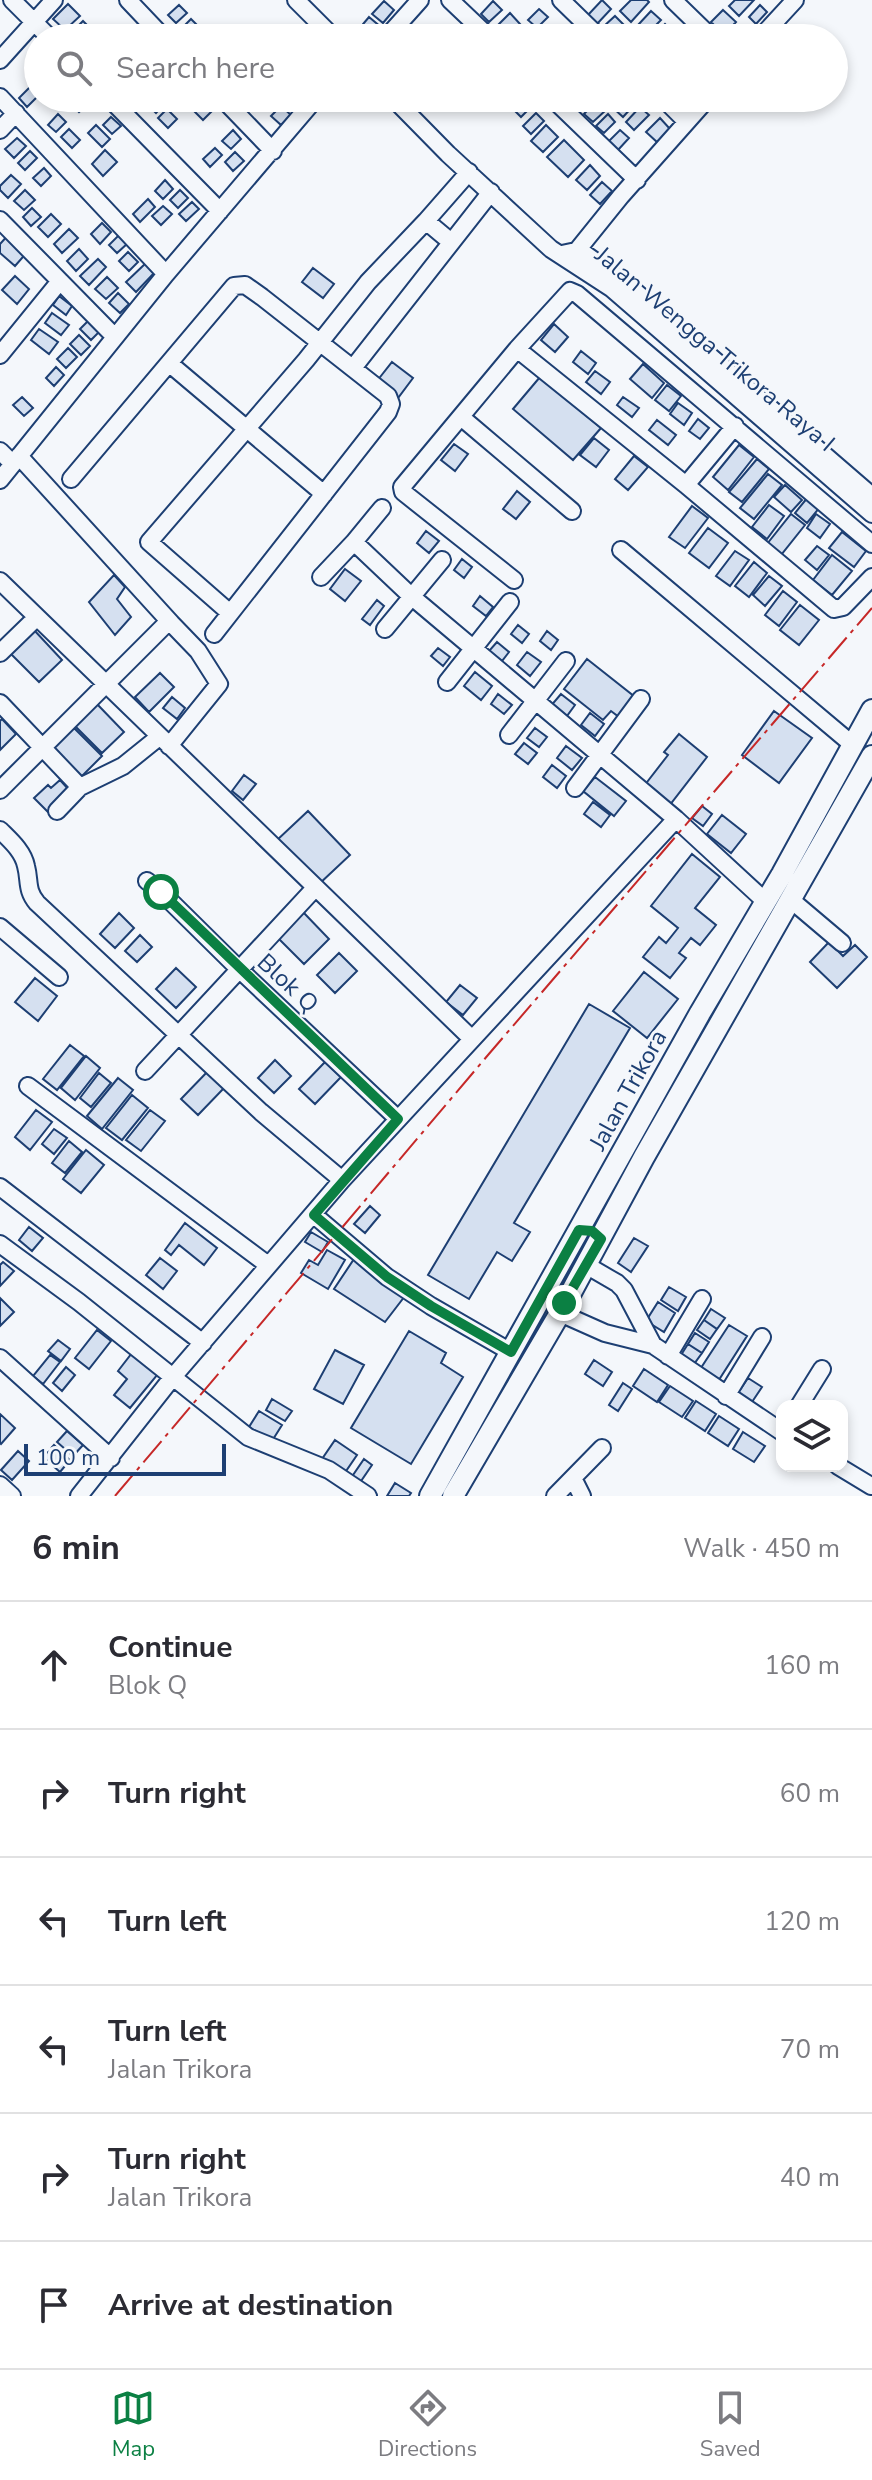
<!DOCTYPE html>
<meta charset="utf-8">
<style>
body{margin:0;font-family:"Nunito Sans",sans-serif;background:#f2f2f3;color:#2b2b33}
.controls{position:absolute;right:24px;bottom:24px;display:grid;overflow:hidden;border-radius:16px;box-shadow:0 4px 12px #0003}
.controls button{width:72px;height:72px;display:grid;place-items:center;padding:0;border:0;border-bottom:2px solid #e1e1e2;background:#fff;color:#2b2b33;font:40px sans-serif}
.scale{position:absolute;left:24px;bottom:20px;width:202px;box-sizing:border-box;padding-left:8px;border:4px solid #1d3f73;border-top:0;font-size:22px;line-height:28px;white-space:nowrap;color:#1d3f73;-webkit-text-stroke:6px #f4f7fb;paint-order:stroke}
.stop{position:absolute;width:24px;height:24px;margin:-18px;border:6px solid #0b8043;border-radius:50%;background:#fff}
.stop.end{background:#0b8043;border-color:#fff;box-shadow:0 2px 8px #0008}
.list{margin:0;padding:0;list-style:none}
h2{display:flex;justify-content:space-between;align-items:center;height:104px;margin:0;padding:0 32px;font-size:34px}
h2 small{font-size:26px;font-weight:400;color:#7c7c81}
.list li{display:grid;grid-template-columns:52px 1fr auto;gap:24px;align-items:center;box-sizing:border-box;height:128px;padding:0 32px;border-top:2px solid #e1e1e2}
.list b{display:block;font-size:30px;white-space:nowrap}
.list p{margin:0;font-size:26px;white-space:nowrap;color:#7c7c81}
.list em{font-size:26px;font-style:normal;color:#7c7c81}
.icon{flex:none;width:44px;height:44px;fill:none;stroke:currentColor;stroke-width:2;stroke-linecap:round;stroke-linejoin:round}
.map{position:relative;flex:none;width:872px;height:1496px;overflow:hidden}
.search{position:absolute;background:#fff;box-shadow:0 4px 12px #0003;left:24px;right:24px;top:24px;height:88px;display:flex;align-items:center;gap:20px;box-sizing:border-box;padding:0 28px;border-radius:44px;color:#7c7c81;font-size:30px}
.sheet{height:872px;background:#fff}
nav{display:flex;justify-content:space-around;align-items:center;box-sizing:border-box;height:112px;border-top:2px solid #e1e1e2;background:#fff;font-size:22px;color:#7c7c81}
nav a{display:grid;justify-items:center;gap:4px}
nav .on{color:#0b8043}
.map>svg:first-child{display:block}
</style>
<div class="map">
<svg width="872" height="1496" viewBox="0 0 872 1496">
<rect width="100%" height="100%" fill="#f4f7fb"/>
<path fill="#d5e0f0" stroke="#1d3f73" stroke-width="2" d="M602 0 611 9 597 24 588 15Z
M631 0H647L649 2 631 22 620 11Z
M735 0H754L739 16 729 6Z
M384 1 394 10 383 23 372 14Z
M493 1 502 10 489 22 481 14Z
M68 4 80 16 65 30 53 19Z
M179 5 187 13 176 23 168 15Z
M760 5 767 12 756 24 749 17Z
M539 9 548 17 537 28 528 20Z
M723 10 736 22 724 35 711 22Z
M651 11 661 20 647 34 638 25Z
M510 13 520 24 506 38 495 28Z
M615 16 623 24 612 35 603 27Z
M369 17 382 28 374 38H356L353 36Z
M191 19 199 27 187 38 180 30Z
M83 21 92 30 84 38H74L70 34Z
M665 24 673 32 667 38H652Z
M32 85 38 91V96L27 107 19 98Z
M77 98H87L91 101 79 112 71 104Z
M151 98H160L165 103 156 113 146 103Z
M524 98 532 106 521 117 513 109Z
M619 98H629L635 104 623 117 611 106Z
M596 101 606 110 593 122 584 114Z
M203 103 212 111 203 120 194 111Z
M281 106 291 115 281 125 271 116Z
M640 107 649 115 634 130 626 122Z
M167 109 177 119 168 128 158 118Z
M536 113 544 121 531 134 523 126Z
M58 114 66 122 56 132 48 125Z
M608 114 615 122 604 133 596 126Z
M111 117 121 126 112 134 103 125Z
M660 118 670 129 657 142 646 132Z
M96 125 110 139 102 147 88 133Z
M546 125 558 137 543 152 531 141Z
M69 129 80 140 72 148 61 137Z
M233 130 241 139 231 149 222 141Z
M620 130 629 138 618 150 609 141Z
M17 138 26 146 14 158 5 149Z
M564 140 584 160 568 177 547 157Z
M215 148 222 155 210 167 203 159Z
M105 150 117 162 103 176 92 164Z
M30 151 37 158 25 170 18 163Z
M235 152 244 161 233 171 225 162Z
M590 165 600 176 587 190 576 180Z
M44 168 51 176 41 186 33 178Z
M11 175 21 184 8 198 0 190V186Z
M165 180 173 189 163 199 155 191Z
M602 182 612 191 600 204 590 195Z
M25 190 35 200 24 210 14 201Z
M180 190 188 198 178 208 170 200Z
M148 199 155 207 140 222 133 214Z
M192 202 199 209 186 221 179 214Z
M163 206 172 214 161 225 152 216Z
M32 208 41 217 31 226 23 217Z
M51 214 61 224 48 237 38 227Z
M102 223 111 232 100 244 91 234Z
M69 229 78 238 62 253 54 244Z
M10 233 29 250 15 266 0 253V244Z
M119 235 128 243 117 253 109 245Z
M79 249 88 259 76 271 67 261Z
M128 252 138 262 129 271 119 261Z
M98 259 106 267 89 285 80 276Z
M146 263 155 272 136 292 126 282Z
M313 268 334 284 323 298 302 282Z
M15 276 29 289 17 304 2 290Z
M107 277 118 288 106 299 95 289Z
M118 293 129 304 120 313 109 303Z
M59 296 72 306 66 315 53 305Z
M52 313 69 325 61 335 45 323Z
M90 319 101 330 91 340 80 329Z
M554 324 568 337 555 352 541 340Z
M39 329 58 342 49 354 31 340Z
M79 335 90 346 81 355 70 344Z
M68 348 77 357 66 368 57 359Z
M581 351 596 363 588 374 573 362Z
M392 362 413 378 398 398 377 381Z
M643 364 664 383 652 398 630 379Z
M56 367 64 375 54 386 46 378Z
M595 371 610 382 601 394 586 382Z
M540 377 601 428 573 460 513 409Z
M667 385 681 396 669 411 655 400Z
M22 397 33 408 24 416 13 405Z
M623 397 639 408 632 417 617 405Z
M678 403 692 413 684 425 670 414Z
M698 419 709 428 700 439 689 431Z
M657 420 676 435 668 445 649 430Z
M594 438 609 450 596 467 580 455Z
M454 444 468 454 455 471 441 460Z
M739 445 754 457 728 490 713 477Z
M634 456 648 467 628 490 615 479Z
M757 459 769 469 742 502 729 492Z
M768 474 782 485 754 519 740 508Z
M785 485 802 500 791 512 774 497Z
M517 491 530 502 516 519 503 509Z
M808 497 820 507 807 523 795 513Z
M769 505 784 516 767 539 752 527Z
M692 506 708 518 685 548 669 537Z
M791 514 805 525 781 555 767 544Z
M816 514 830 524 820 538 807 528Z
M708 528 728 543 709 568 689 553Z
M426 531 439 541 429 553 417 543Z
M842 532 866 551 854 567 829 548Z
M817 546 829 555 817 570 805 560Z
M735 551 749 560 730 586 716 576Z
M832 555 852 571 832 595 813 580Z
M462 559 472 567 464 578 454 570Z
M754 562 767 573 749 597 735 586Z
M345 569 361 581 345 601 330 589Z
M114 575 125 587 117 599 131 617 115 635 89 602Z
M769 576 782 586 765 606 753 595Z
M783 591 797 602 779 626 765 615Z
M480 596 493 607 486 616 473 606Z
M377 600 384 606 370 625 362 619Z
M800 605 819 620 799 645 780 630Z
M518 625 529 634 522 643 511 634Z
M34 630 62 660 39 682 10 653Z
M547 631 558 640 551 650 540 641Z
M497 642 509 652 502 661 489 651Z
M438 648 450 657 443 666 431 656Z
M527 652 541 662 530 676 517 665Z
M587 659 635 697 619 717 611 711 603 720 564 689Z
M475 672 492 686 481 700 464 686Z
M160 673 174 687 149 712 135 697Z
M498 694 512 705 504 714 491 704Z
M561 694 575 705 564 720 549 708Z
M172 697 185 708 177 719 163 708Z
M97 704 124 732 102 753 75 726Z
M774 711 812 738 779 783 742 755Z
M590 713 604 724 595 736 581 725Z
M2 719 16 734 0 750V721Z
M74 728 102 756 79 779 51 750Z
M535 728 547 737 539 747 527 738Z
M679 734 707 757 669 806 644 786 668 755 664 752Z
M524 743 537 753 528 764 515 754Z
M566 746 582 758 572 770 557 758Z
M552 765 566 776 557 788 543 777Z
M244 775 256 784 243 800 232 791Z
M595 777 626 801 614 816 583 791Z
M60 780 70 791 48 812 34 798 48 785 51 788Z
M593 802 610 815 601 827 584 814Z
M702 806 712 814 703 826 692 818Z
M308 811 350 855 318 885 276 841Z
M722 815 746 834 731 853 707 834Z
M692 854 720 877 695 908 716 925 700 945 691 938 679 953 686 958 670 978 643 957 659 937 666 943 678 928 651 906Z
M303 912 329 939 304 964 277 937Z
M119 913 134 928 115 948 100 934Z
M140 935 152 947 137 962 125 951Z
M829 942 843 956 855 945 867 957 837 988 810 962Z
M339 953 357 971 335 993 317 975Z
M176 968 196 987 176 1008 156 989Z
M644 972 678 999 647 1038 613 1011Z
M35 978 57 996 38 1021 15 1002Z
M460 985 477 998 463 1015 446 1002Z
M589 1004 630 1028 514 1223 530 1232 512 1261 497 1252 469 1299 428 1275Z
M70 1045 84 1056 57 1090 43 1079Z
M86 1056 100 1068 75 1100 61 1088Z
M275 1060 291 1076 274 1093 258 1078Z
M325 1062 341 1077 315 1104 299 1089Z
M209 1070 225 1087 198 1115 181 1099Z
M99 1073 111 1083 91 1107 80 1098Z
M118 1078 133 1090 102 1129 87 1116Z
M132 1095 148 1108 122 1140 106 1128Z
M36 1110 52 1122 30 1150 15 1137Z
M150 1110 165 1121 141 1151 126 1140Z
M54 1129 67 1138 54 1154 42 1144Z
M69 1141 82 1152 65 1173 52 1163Z
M86 1150 104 1165 81 1193 63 1179Z
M370 1206 380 1215 365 1233 354 1224Z
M185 1223 217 1248 204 1265 179 1245 171 1255 165 1250Z
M29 1227 43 1238 32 1251 19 1240Z
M311 1232 328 1242 322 1252 305 1242Z
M634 1238 648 1246 631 1272 618 1263Z
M327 1250 345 1260 328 1289 301 1273 309 1260 318 1265Z
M356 1256 408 1292 385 1322 334 1289Z
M160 1258 177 1271 163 1289 146 1275Z
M3 1262 14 1271 0 1286V1265Z
M669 1287 686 1297 678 1311 661 1300Z
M0 1298 14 1312 0 1326Z
M658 1302 675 1313 664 1332 646 1321Z
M711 1309 725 1318 717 1329 704 1320Z
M704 1320 717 1329 710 1339 697 1330Z
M729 1325 747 1336 715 1386 697 1374Z
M97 1330 111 1341 89 1369 75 1358Z
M409 1331 446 1353 441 1363 463 1377 411 1464 351 1428Z
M695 1333 709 1342 702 1353 688 1344Z
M58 1340 70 1349 61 1361 48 1351Z
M688 1344 702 1353 694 1364 681 1355Z
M335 1350 364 1365 343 1404 314 1389Z
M132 1353 158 1374 130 1408 114 1395 127 1379 118 1371Z
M50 1355 60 1362 43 1384 33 1376Z
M594 1360 612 1372 603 1386 585 1374Z
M66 1367 75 1375 62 1391 53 1383Z
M644 1369 668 1385 657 1402 633 1386Z
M748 1378 762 1387 748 1408 734 1399Z
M623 1383 632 1389 618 1411 609 1405Z
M670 1386 693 1401 682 1417 659 1402Z
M272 1399 292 1411 285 1421 266 1410Z
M696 1401 716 1414 705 1431 685 1418Z
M259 1411 282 1425 272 1441 249 1427Z
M0 1414 15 1428 1 1444 0 1443Z
M719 1416 739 1429 728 1446 708 1433Z
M67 1431 83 1445 73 1456 57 1442Z
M743 1432 765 1446 754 1462 733 1449Z
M335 1440 357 1455 344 1474 322 1459Z
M54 1445 70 1460 60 1472 43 1457Z
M18 1451 29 1461 12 1480 1 1470Z
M364 1459 372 1465 359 1484 351 1478Z
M395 1483 411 1493 409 1496H387Z"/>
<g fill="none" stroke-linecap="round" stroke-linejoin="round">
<g stroke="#1d3f73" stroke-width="20">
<path id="minor" d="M12 0 50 38
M128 0 164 38
M296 0 334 38
M450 0 490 38
M561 0 600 38
M673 0 712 38
M386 38 420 0
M760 38 795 0
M0 60 54 0
M0 97 166 274
M109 98 220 211
M222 98 273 151
M393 98 448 154 551 249 611 288 872 514
M552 98 637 180
M663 98 686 121
M0 130 16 113
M0 220 115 337
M426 221 469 172
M562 254 576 251 582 252 623 281 872 496
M571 258 621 196 708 98
M517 349 686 485 834 609 843 607 872 577
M0 355 60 281
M170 364 324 494
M353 368 491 192
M461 417 572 511
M0 451 12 463
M19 456 171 623
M71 479 234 286 245 285 262 297 388 396 391 404 388 412 214 634
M0 480 166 274 316 98
M686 485 735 426
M354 542 382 508
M621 550 853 745
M321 577 354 542 411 596 676 819 765 901
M514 580 403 492 402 487 517 349 570 291 577 294 872 544
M0 581 472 1039
M230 613 149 542 306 360 368 282 426 221 451 242
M385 629 442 560
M0 653 36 618
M447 682 510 602
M0 703 80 787
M509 735 566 661
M575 788 641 699
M0 790 164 626 171 623 198 651 219 684 169 746
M57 811 80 787 123 766 159 737
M0 830C10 840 23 851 26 866 30 881 26 890 37 903L261 1112 342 1180
M147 881 161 892 240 970 398 1119
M790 899 842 943
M0 927 59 977
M145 1071 315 888
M28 1086 268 1265
M0 1187 203 1343
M314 1215 387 1277 431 1306 511 1352
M0 1244 79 1302 248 1437 329 1470 368 1496
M586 1265 617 1283 624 1290 653 1345
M560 1313 605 1333 653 1345 782 1432
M668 1356 702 1299
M0 1358 111 1458
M726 1396 762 1337
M799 1406 822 1369
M838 1466 871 1486
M573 1478 582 1496
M0 1485 12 1496
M79 1496 172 1378 342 1180 676 819
M555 1496 602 1448"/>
</g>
<g stroke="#1d3f73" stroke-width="24">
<path id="major" d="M430 1496 700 1013 782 874 872 710
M453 1496 560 1313 644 1157 872 756"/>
</g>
<use href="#minor" stroke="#f4f7fb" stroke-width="16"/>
<use href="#major" stroke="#f4f7fb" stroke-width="20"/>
<path stroke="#c62828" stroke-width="2" stroke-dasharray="28 6 4 6" stroke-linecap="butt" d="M115 1496 488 1055 872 608"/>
</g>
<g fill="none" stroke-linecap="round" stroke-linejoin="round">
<path stroke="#0b8043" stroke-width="10" d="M161 892 398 1119 314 1215 387 1277 431 1306 511 1352 579 1230 592 1231 601 1239 564 1303"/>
</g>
<g text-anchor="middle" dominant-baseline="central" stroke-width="6" stroke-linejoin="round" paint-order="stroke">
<g font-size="24" fill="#1d3f73" stroke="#f4f7fb">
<text transform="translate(715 349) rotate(40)">Jalan Wengga Trikora Raya I</text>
<text transform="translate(288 983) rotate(43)">Blok Q</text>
<text transform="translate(628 1090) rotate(-61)">Jalan Trikora</text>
</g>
</g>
</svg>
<div class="controls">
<button><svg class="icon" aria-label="layers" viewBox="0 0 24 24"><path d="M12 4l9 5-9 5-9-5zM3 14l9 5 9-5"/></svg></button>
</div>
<div class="scale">100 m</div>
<div class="stop" style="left:161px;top:892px"></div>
<div class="stop end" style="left:564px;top:1303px"></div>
<div class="search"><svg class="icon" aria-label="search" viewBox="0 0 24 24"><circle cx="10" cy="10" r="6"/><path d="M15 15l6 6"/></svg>Search here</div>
</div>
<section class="sheet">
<h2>6 min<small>Walk · 450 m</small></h2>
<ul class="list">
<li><svg class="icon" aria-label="ahead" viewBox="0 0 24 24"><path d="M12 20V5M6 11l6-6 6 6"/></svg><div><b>Continue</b><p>Blok Q</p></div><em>160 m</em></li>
<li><svg class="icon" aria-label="right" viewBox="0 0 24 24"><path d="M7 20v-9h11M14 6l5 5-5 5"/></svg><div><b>Turn right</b></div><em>60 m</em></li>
<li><svg class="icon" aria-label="left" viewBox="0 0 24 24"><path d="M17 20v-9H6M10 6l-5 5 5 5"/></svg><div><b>Turn left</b></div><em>120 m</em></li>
<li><svg class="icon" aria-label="left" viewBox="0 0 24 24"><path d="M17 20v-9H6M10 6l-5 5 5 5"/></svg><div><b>Turn left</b><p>Jalan Trikora</p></div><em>70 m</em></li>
<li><svg class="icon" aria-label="right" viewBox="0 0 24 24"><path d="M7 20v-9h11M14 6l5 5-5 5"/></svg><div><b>Turn right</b><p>Jalan Trikora</p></div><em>40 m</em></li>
<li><svg class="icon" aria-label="arrive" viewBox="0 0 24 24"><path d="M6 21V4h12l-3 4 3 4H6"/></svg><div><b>Arrive at destination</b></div></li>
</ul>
</section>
<nav>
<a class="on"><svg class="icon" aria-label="map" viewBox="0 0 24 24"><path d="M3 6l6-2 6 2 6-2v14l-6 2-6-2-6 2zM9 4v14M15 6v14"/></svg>Map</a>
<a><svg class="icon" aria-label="directions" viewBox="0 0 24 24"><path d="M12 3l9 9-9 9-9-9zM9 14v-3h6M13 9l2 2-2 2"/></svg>Directions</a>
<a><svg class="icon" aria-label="saved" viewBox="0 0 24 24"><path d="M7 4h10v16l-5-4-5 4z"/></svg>Saved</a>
</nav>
